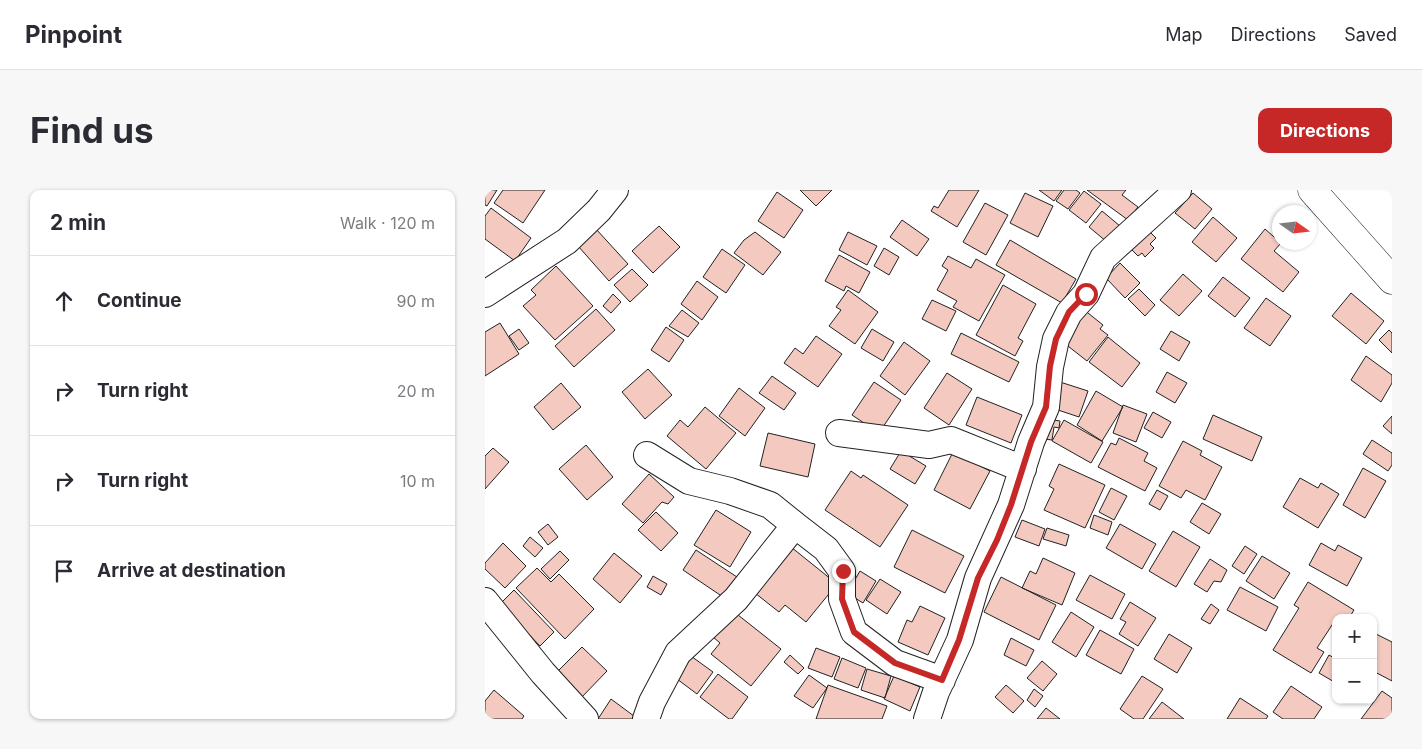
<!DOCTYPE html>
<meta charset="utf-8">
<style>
body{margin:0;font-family:Inter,sans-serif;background:#f7f7f7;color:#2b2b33}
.controls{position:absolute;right:15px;bottom:15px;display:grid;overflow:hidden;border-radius:10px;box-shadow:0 1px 4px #0004}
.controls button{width:45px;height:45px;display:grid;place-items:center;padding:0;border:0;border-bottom:1px solid #e1e1e2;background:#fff;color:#2b2b33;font:25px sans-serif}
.compass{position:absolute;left:787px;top:15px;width:45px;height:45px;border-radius:50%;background:#fff;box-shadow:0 1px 4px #0004;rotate:104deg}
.stop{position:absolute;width:15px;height:15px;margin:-11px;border:4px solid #c62828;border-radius:50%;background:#fff}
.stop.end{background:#c62828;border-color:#fff;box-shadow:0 1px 5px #0008}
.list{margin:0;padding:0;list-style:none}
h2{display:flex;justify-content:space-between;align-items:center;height:65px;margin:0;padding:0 20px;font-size:21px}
h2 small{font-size:16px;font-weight:400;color:#7c7c81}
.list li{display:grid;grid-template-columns:32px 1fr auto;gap:15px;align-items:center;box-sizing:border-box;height:90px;padding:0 20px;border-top:1px solid #e1e1e2}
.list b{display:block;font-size:19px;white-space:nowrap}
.list em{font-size:16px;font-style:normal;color:#7c7c81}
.icon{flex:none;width:28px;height:28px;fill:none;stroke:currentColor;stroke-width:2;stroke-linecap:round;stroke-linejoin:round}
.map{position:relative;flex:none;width:907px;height:529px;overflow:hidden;border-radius:10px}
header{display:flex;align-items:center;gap:30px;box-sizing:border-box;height:70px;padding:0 25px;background:#fff;border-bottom:1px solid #e1e1e2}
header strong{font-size:24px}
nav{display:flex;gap:28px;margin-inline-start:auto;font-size:18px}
.intro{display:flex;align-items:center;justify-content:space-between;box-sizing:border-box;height:120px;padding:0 30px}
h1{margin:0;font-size:35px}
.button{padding:12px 22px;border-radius:10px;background:#c62828;color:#fff;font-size:18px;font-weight:700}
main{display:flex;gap:30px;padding:0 30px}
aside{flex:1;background:#fff;border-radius:10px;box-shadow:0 1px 4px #0004}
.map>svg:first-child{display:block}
</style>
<header>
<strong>Pinpoint</strong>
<nav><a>Map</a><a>Directions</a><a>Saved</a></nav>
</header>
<div class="intro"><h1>Find us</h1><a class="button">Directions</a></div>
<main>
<aside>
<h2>2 min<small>Walk · 120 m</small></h2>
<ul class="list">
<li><svg class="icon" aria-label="ahead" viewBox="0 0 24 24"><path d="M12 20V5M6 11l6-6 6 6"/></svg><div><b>Continue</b></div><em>90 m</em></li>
<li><svg class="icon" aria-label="right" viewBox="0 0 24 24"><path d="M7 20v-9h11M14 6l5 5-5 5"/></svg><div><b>Turn right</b></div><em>20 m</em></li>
<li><svg class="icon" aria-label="right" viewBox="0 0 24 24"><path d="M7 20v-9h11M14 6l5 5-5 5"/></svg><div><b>Turn right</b></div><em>10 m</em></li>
<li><svg class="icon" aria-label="arrive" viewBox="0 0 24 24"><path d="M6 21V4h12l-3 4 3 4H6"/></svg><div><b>Arrive at destination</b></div></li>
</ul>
</aside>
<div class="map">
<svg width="907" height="529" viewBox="0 0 907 529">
<rect width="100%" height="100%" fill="#fff"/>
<path fill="#f3c9c0" stroke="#222" d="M0 0H12L2 16 0 15Z
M18 0H60L38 33 9 13Z
M315 0H347L331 16Z
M464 0H494L472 37 446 21 449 16 453 18Z
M554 0H577L569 11Z
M579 0H591L595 3 583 19 571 11Z
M602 0H641L637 5 653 17 643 30Z
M599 1 616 14 601 33 584 20Z
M292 2 318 20 299 48 273 31Z
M540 3 568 16 553 47 525 33Z
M708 3 727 19 710 39 690 23Z
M500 13 523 25 501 65 478 52Z
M6 18 46 48 30 71 0 49V26Z
M617 21 635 36 622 52 604 37Z
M728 27 752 48 731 72 707 52Z
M417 30 444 49 432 66 405 47Z
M174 36 195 57 168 83 147 61Z
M111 39 143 74 124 91 93 56Z
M662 39 671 48 665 54 669 58 660 67 657 63 653 66 644 57Z
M780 39 796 53 789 61 814 82 798 102 756 69Z
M270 42 296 62 278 85 249 63 259 50Z
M363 42 392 56 382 75 354 60Z
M525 50 591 89 577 113 511 75Z
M399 58 414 67 404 85 389 76Z
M237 59 260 75 241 103 218 87Z
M354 65 385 82 374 103 361 96 359 101 340 91Z
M463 66 486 78 491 69 520 85 494 131 468 117 472 111 452 100 463 80 457 76Z
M635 73 655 93 640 108 621 88Z
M71 76 108 116 70 150 38 116 51 105 46 100Z
M147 79 163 95 145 112 129 95Z
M698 84 717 101 694 126 675 110Z
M738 87 765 108 750 127 723 106Z
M212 91 233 107 217 130 196 114Z
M518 95 551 114 533 148 538 151 530 166 491 145Z
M654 99 670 115 660 126 643 109Z
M363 100 393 122 370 154 344 136 356 120 351 117Z
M866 103 899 131 881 154 847 126Z
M128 104 136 112 126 123 118 116Z
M781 108 806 126 785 156 759 138Z
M447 110 471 121 461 141 437 129Z
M111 119 130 140 89 177 70 156Z
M598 119 618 135 615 139 623 145 602 171 574 149Z
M197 120 214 133 203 147 184 136Z
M15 133 34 164 0 186V142Z
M181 137 199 150 184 172 166 160Z
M34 139 44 153 34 160 24 146Z
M387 139 409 152 398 171 376 158Z
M904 140 907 143V163L894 150Z
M686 141 705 152 694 171 675 159Z
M476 143 534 172 524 192 466 164Z
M331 146 357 164 333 197 299 173 310 158 318 164Z
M623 147 655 173 637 197 604 172Z
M419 152 445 171 420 205 395 186Z
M881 166 907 185V193L896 212 866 190Z
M163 179 187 205 160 229 137 202Z
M682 182 702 193 690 213 671 202Z
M462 183 487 199 464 235 439 218Z
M287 186 311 203 299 220 274 203Z
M389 192 416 210 394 243 367 225Z
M575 192 603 201 594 227 567 218Z
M76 193 96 217 68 240 49 217Z
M254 198 280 218 260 246 234 226Z
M611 201 638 217 617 251 592 235Z
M492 207 537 225 526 253 481 235Z
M638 215 662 224 651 252 628 243Z
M220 217 251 243 221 279 182 246 195 230 203 237Z
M668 222 686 232 677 248 659 238Z
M728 225 777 247 767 271 718 249Z
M907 226V244L898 236Z
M562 229 575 231 574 238 569 237 567 250 559 249Z
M579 230 618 252 606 273 567 251Z
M283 243 330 254 323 287 275 276Z
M634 248 663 263 659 271 672 278 660 301 613 277 626 253 631 255Z
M887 250 907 263V275L903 281 878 264Z
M698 251 717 261 715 265 737 277 720 310 701 300 696 308 674 296Z
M101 255 128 287 102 310 74 279Z
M8 258 24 272 0 299V266Z
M416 261 441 276 430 294 405 279Z
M468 262 505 281 485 319 449 300Z
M574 274 620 295 600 338 559 320 569 299 564 296Z
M878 278 901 291 880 328 858 315Z
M366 281 376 288 378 285 423 315 395 357 340 320Z
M164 284 189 307 183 314 177 312 158 333 137 314Z
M815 288 833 298 836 293 854 304 833 338 798 317Z
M626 298 642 306 629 330 614 322Z
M672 300 683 306 675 320 664 314Z
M717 313 736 324 724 344 705 332Z
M231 320 266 342 245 377 209 355Z
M171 322 193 343 176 361 153 340Z
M609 325 627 332 623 345 605 338Z
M537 330 560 339 554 356 530 347Z
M63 334 73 347 63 355 53 342Z
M635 334 671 354 657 379 621 358Z
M562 338 584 345 581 356 558 349Z
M427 340 479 366 460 403 409 377Z
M688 341 715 357 691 397 664 381Z
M45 347 58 358 50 367 38 356Z
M18 353 41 376 20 398 0 379V373Z
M836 353 850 361 853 355 877 368 862 396 824 375Z
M760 356 772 364 759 384 747 376Z
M306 357 352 394 321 432 300 415 294 422 270 403Z
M211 360 255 389 241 409 198 380Z
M75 361 84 370 65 389 56 379Z
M129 363 157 386 135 413 108 389Z
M777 366 805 383 789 409 761 391Z
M558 368 590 383 577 415 537 398 545 381 551 384Z
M725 369 742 380 736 392 729 391 722 402 709 394Z
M52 378 66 392 74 384 109 419 80 449 31 398Z
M375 381 391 391 378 413 362 403Z
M605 385 640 404 627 429 591 410Z
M168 386 182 394 176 405 162 397Z
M516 387 571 415 554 450 499 422Z
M395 389 416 402 402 424 381 410Z
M823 392 869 420 864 428H851V433L849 432 832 458 839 462 826 483 788 460 814 418 809 415Z
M755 397 793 417 781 441 742 420Z
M29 400 69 442 55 456 15 414Z
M645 412 671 428 653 456 634 444 641 432 635 429Z
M726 414 734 420 725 434 716 429Z
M435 416 460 428 443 465 413 452 422 430 427 432Z
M248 421 296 459 266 496 226 464 235 453 228 447Z
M586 422 609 437 591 467 567 452Z
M615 440 649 459 636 484 601 465Z
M889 443 907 452V491L888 481Z
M684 444 707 458 692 483 669 469Z
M526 448 549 460 541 476 519 465Z
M97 457 122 481 95 509 70 484Z
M331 458 355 467 347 487 323 478Z
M199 461 228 482 212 504 184 483Z
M305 465 319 478 313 484 299 472Z
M844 465 851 469V493L834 483Z
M357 468 381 478 373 498 349 489Z
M557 471 572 484 558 501 542 488Z
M382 479 406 486 400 508 376 500Z
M233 484 263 507 247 529H244L215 507Z
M324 485 342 498 328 518 309 506Z
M409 486 435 497 425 521 399 509Z
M657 486 678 499 658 529H649L635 519Z
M343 495 402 516 397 529H331Z
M521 495 539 511 528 523 510 507Z
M806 496 837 517 829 529H798L788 522Z
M549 499 558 506 550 517 542 510Z
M9 500 39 526 37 529H0V511Z
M897 501 907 508V529H876Z
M755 508 783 526 781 529H742Z
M126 509 153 529H113Z
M677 512 699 529H664Z
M561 518 575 529H552Z"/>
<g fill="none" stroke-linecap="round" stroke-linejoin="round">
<g stroke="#222" stroke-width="28">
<path id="minor" d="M0 104 82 51 114 20 130 0
M354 243 444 255 466 250 538 279
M310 335 341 359 357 381V409L369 442 410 473 457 490
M0 411 58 483 100 529
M161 529 167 512 193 463 251 409 310 335 285 315 245 301 204 291 162 265
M442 529 451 502 475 450 493 388 526 315 546 252 561 217 565 177 571 149 584 123 601 104 618 68 693 0"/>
</g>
<g stroke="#222" stroke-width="29">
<path id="tertiary" d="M827 0 907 90"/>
</g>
<use href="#minor" stroke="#fff" stroke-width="26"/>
<use href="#tertiary" stroke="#fff" stroke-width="28"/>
</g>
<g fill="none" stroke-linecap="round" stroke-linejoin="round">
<path stroke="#c62828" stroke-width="6" d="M358 381 357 409 369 442 410 473 457 490 474 450 493 388 512 350 526 315 546 252 561 217 565 176 571 149 584 122 601 104"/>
</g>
</svg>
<div class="controls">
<button>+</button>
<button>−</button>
</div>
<svg class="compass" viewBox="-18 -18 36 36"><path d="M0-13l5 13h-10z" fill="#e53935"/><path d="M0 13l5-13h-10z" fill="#7c7c81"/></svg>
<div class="stop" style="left:601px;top:104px"></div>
<div class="stop end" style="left:358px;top:381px"></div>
</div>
</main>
